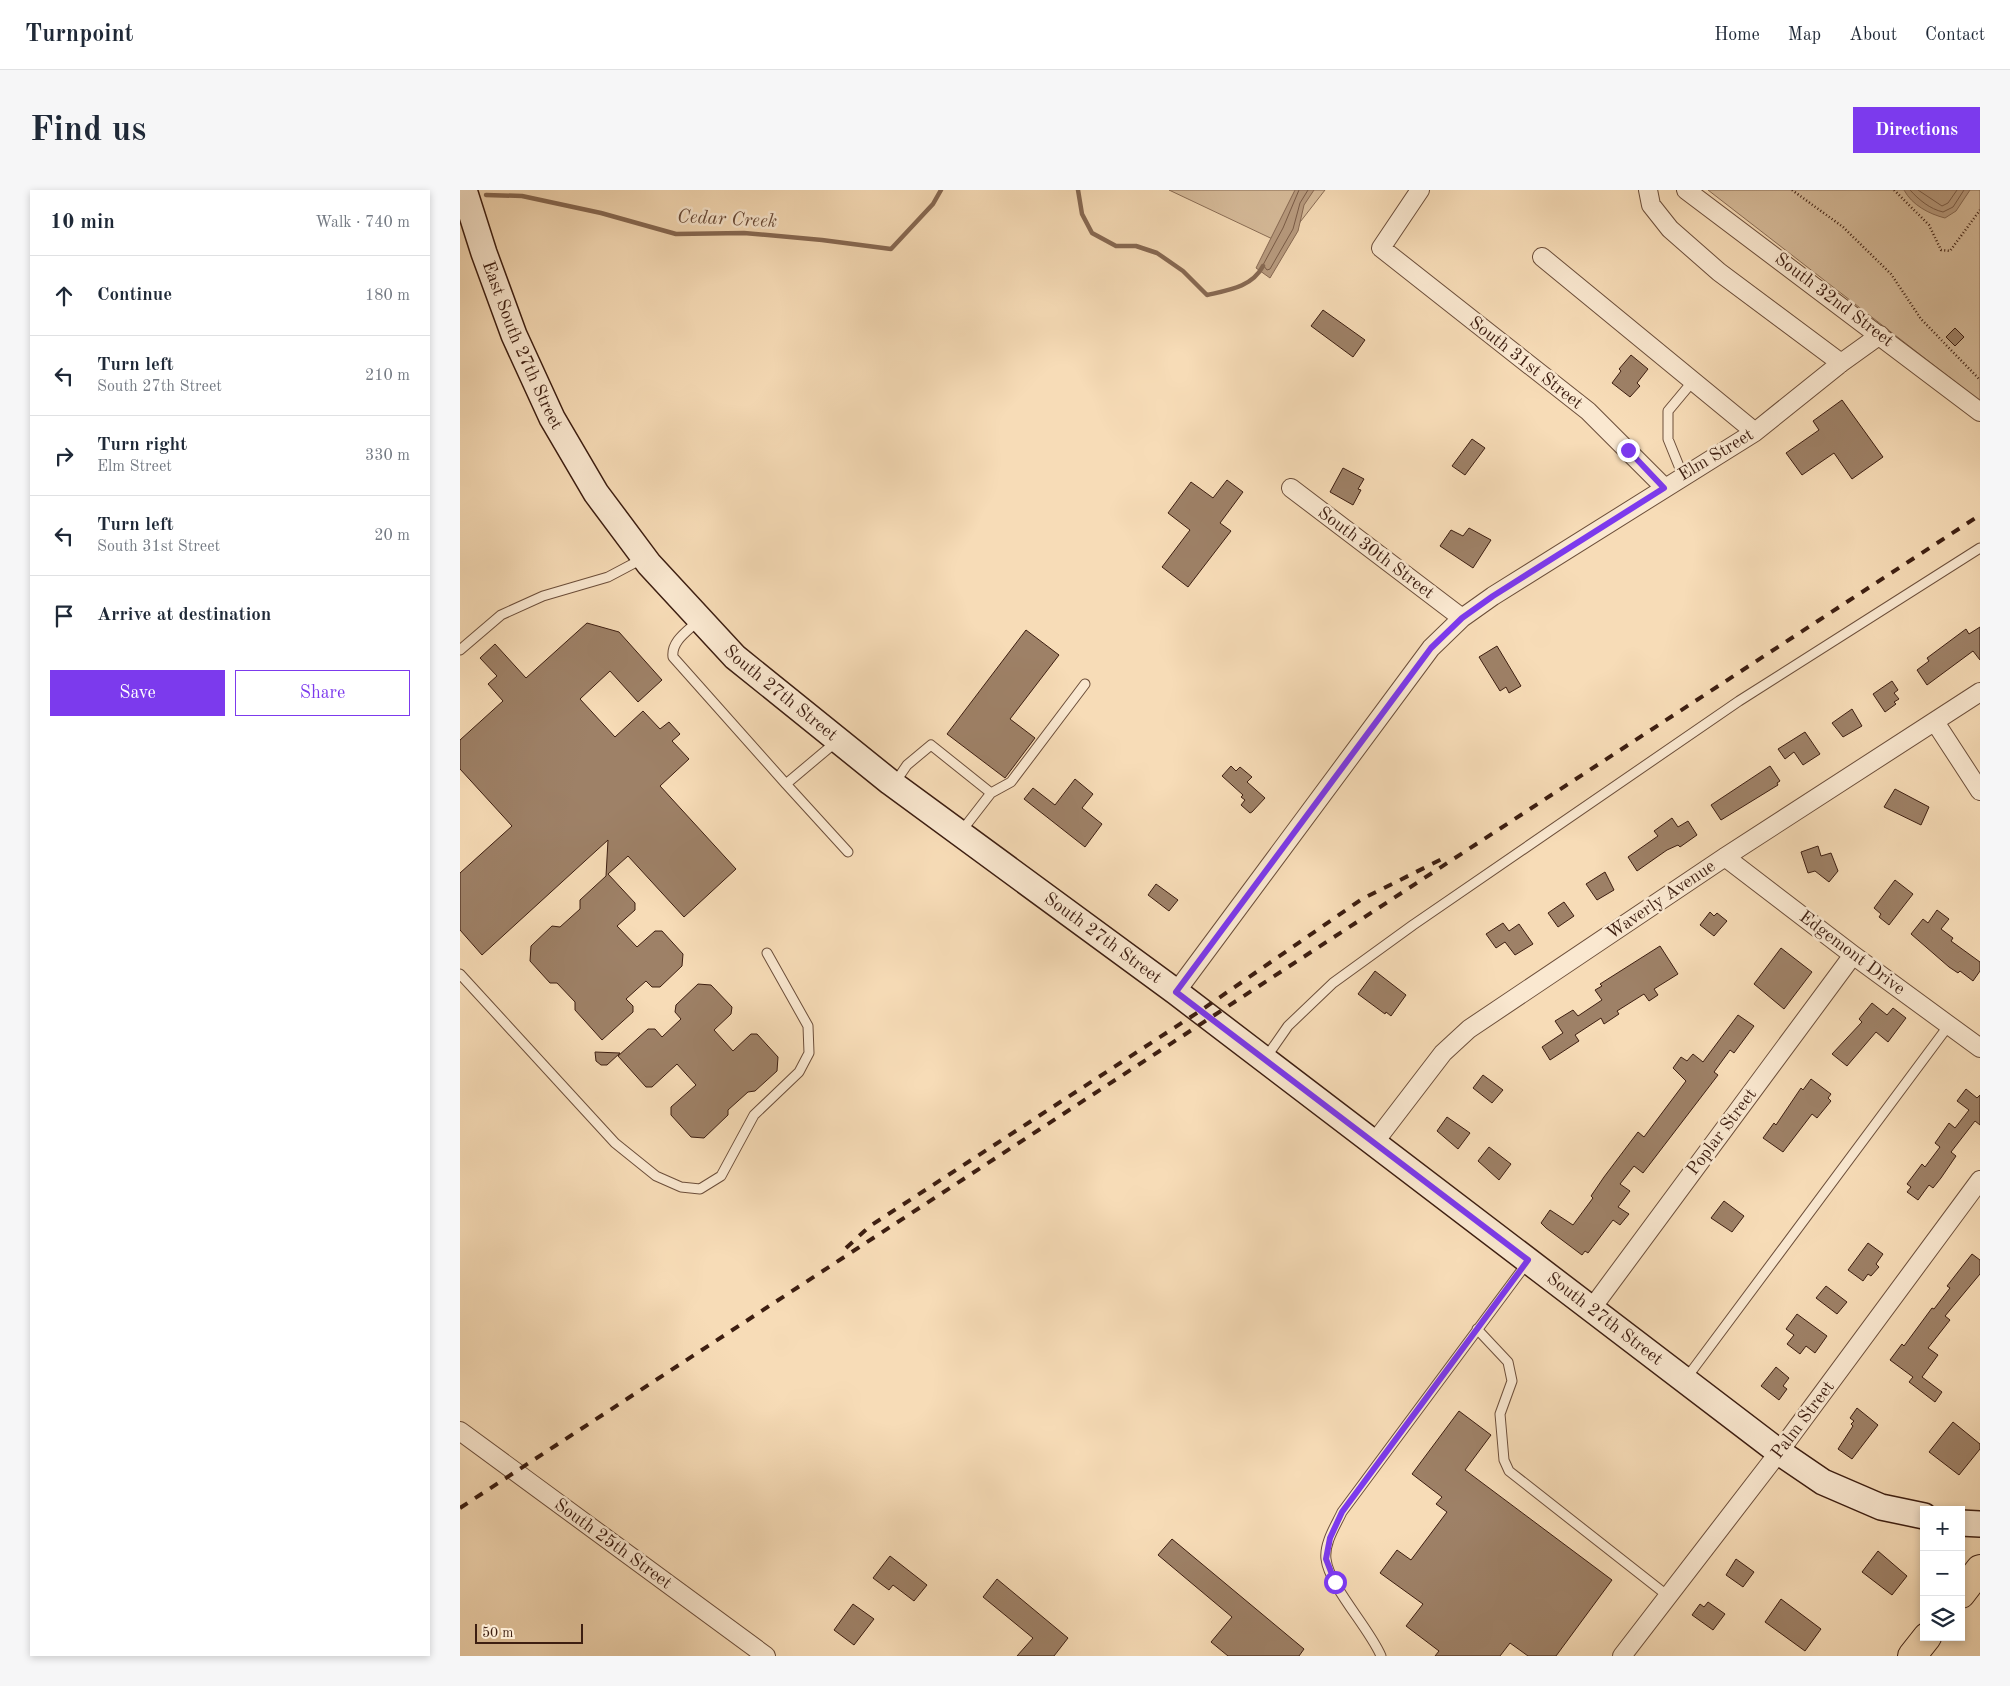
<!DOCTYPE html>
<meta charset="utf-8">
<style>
body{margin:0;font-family:"Old Standard TT",serif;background:#f6f6f7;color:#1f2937}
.controls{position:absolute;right:15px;bottom:15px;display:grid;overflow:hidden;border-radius:0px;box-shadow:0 2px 8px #0003}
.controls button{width:45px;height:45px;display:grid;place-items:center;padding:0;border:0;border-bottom:1px solid #e0e1e3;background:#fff;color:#1f2937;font:25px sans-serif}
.scale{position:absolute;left:15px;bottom:12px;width:108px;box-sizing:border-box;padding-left:5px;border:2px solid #3d1e11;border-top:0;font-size:14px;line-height:18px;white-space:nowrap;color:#3d1e11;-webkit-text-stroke:4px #fae8d0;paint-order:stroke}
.stop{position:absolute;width:15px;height:15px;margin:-11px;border:4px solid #7c3aed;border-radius:50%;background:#fff}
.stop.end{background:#7c3aed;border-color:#fff;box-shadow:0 1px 5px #0008}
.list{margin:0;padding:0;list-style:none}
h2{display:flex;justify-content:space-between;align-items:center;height:65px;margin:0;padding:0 20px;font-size:21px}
h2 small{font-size:16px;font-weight:400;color:#747a83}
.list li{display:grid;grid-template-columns:32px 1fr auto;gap:15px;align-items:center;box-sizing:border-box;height:80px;padding:0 20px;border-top:1px solid #e0e1e3}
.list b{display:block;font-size:19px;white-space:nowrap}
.list p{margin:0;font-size:16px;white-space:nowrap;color:#747a83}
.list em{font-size:16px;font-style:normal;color:#747a83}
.actions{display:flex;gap:10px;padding:15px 20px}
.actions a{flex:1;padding:11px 0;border:1px solid #7c3aed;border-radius:0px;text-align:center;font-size:18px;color:#7c3aed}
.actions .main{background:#7c3aed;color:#fff}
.icon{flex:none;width:28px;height:28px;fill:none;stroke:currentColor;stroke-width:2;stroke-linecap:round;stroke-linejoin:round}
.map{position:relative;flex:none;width:1520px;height:1466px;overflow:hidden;border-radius:0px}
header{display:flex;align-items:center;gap:30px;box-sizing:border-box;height:70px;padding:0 25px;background:#fff;border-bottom:1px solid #e0e1e3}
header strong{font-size:24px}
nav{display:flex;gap:28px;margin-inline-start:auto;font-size:18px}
.intro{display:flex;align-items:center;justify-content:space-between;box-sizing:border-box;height:120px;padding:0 30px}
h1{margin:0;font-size:35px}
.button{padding:12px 22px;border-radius:0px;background:#7c3aed;color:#fff;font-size:18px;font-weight:700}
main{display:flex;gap:30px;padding:0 30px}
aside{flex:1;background:#fff;border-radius:0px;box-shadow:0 2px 8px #0003}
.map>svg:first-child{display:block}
</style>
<header>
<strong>Turnpoint</strong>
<nav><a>Home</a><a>Map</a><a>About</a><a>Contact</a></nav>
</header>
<div class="intro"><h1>Find us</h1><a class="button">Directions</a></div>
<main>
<aside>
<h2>10 min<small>Walk · 740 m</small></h2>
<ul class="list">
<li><svg class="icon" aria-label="ahead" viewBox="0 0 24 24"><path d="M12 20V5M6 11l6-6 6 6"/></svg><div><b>Continue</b></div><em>180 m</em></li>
<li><svg class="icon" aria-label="left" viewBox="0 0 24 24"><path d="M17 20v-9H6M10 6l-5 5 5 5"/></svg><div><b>Turn left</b><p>South 27th Street</p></div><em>210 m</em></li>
<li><svg class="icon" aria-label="right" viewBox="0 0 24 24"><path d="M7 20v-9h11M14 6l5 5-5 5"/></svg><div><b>Turn right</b><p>Elm Street</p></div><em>330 m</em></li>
<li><svg class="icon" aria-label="left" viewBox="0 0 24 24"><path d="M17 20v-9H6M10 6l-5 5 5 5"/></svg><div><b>Turn left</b><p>South 31st Street</p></div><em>20 m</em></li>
<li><svg class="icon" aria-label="arrive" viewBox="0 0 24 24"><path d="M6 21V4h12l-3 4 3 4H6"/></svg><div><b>Arrive at destination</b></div></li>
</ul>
<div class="actions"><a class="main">Save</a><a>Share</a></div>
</aside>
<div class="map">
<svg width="1520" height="1466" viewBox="0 0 1520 1466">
<rect width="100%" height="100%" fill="#f7dcb7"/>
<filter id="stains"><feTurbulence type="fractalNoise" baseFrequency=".004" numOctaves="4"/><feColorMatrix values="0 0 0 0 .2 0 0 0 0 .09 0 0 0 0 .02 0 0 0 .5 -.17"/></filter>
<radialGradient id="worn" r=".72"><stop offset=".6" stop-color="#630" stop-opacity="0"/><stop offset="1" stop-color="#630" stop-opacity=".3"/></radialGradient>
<path fill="#d7bc9b" stroke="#8a6d56" d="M709 0H865L823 54Z
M1248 0H1520V211Z"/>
<path fill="#b89b7f" stroke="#876953" d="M835 0H854L844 15 838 41 810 88 796 78Z
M1444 0H1510L1496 21 1485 28C1469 24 1452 15 1444 0Z"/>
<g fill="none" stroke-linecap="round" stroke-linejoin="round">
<path stroke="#7a5c48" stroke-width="1" d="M839 0 823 38 803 75 807 80 810 79 833 39 840 13 848 0
M1450 0C1459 10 1470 19 1483 22L1493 17 1504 0
M1458 0 1482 16 1488 13 1497 0"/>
<path stroke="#876953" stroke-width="4.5" d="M618 0 622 24 632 43 656 56H676L697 63 723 81 747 105C769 100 792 97 803 76
M26 5 62 6 141 23 216 44 284 43 362 50 431 59 473 14 481 0"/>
</g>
<path fill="#9e8167" stroke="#3d1e11" d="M863 120 905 150 893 167 851 136Z
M1495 138 1504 147 1495 156 1486 147Z
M1171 165 1188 179 1177 193 1180 196 1170 207 1152 193 1161 181 1159 179Z
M1382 210 1423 267 1392 289 1374 263 1342 285 1326 263 1359 240 1353 231Z
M1012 249 1025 258 1005 285 992 276Z
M883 278 904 289 898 299 901 300 893 315 870 302Z
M767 290 783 302 760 333 771 341 728 397 702 377 730 340 708 323 731 292 753 308Z
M1009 338 1031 350 1013 378 980 356 991 340 1003 346Z
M127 433 159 442 202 490 178 512 150 481 120 509 155 547 183 521 200 539 209 532 220 544 212 551 229 569 200 596 276 679 224 727 168 666 148 684 175 713V720L157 736 177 757 195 741H202L223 764 222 776 200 797H192L186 791 166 809 173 816V822L142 850 115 820V812L97 793H90L70 771 71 756 92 736 100 737 120 719V710L146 686 148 650 22 765 0 740V683L52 636 0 579V550L43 511 28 494 37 486 20 468 35 454 66 488Z
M1520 437V470L1513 461 1467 495 1457 480 1469 471 1467 468 1506 439 1509 444Z
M566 440 599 465 550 529 575 548 545 588 487 544Z
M1037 456 1061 496 1049 503 1046 497 1040 501 1019 467Z
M1432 491 1438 500 1434 503 1439 509 1434 512 1436 514 1425 522 1413 504Z
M1392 519 1402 536 1383 547 1372 533Z
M1345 542 1360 564 1343 575 1334 562 1325 569 1318 559Z
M771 576 776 581 780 577 792 587 787 592 805 608 792 622 790 623 781 615 785 610 781 607 783 605 762 586Z
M1310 576 1320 591 1317 593 1318 595 1261 630 1251 615Z
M615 589 633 604 622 618 642 634 625 657 564 609 573 598 595 615Z
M1435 599 1469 617 1461 635 1424 617Z
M1212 628 1218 637 1228 631 1237 645 1220 657 1218 655 1207 660 1177 681 1168 667 1198 646 1194 641Z
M1358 656 1361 666 1371 663 1378 681 1369 692 1355 681 1348 683 1341 662Z
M1145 682 1154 700 1137 710 1126 694Z
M1435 690 1453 704 1429 735 1419 727 1421 724 1414 718Z
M696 694 718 710 709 721 688 705Z
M1104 712 1114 726 1098 737 1088 723Z
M1477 720 1489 729 1481 739 1493 748 1491 751 1520 772V781L1513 791 1500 781 1498 783 1489 777 1451 744 1463 729 1468 733Z
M1250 722 1254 726 1257 723 1267 731 1254 746 1240 735Z
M1043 733 1049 741 1059 734 1073 754 1055 765 1045 752 1036 758 1026 744Z
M1200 756 1218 784 1194 799 1198 805 1189 811 1184 804 1157 821 1159 824 1144 834 1141 828 1115 845 1119 851 1090 870 1082 857 1103 843 1095 831 1113 820 1118 826 1142 810 1135 800 1142 796 1140 794Z
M1321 758 1352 782 1324 819 1294 794Z
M915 781 946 805 931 826 926 822 925 824 898 804Z
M238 794 251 795 272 817 271 824 254 840 273 861 291 844H297L318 867 317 881 295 901 288 902 268 920V925L244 948 231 947 211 925V917L236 895 217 874 192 897H186L158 866 188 839H195L202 847 221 829 215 822 216 815Z
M1412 813 1427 825 1433 818 1446 828 1428 852 1416 842 1387 876 1372 864 1402 832 1399 829Z
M1278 825 1294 836 1274 863 1270 860 1254 882 1258 885 1183 983 1174 976 1160 994 1170 1001 1158 1017 1169 1024 1160 1035 1153 1030 1128 1063 1125 1061 1122 1065 1086 1038 1081 1033 1090 1020 1113 1035 1133 1008 1131 1006 1144 987 1178 942 1184 947 1226 891 1213 878 1221 867 1227 871 1233 864 1243 872Z
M135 862 160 863 147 875H141L136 871Z
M1023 885 1043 900 1032 913 1013 898Z
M1351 889 1371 904 1368 908 1371 911 1357 928 1352 924 1323 962 1303 948 1314 933 1316 935 1341 898 1343 900Z
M1506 899 1517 908 1520 905V935L1515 931 1491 962 1496 966 1481 988 1473 998 1469 995 1458 1010 1447 1002 1451 997 1447 994 1462 974 1465 977 1480 957 1475 953 1489 933 1495 938 1509 920 1497 911Z
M987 927 1010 943 998 959 977 941Z
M1029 957 1051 974 1039 990 1018 971Z
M1264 1011 1284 1026 1272 1042 1251 1028Z
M1408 1053 1423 1064 1416 1074 1419 1077 1411 1086 1408 1084 1403 1091 1388 1080Z
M1512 1064 1520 1070V1084L1485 1126 1490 1130 1468 1158 1478 1165 1462 1187 1482 1202 1475 1212 1449 1192 1453 1187 1430 1170 1442 1154 1444 1156 1472 1118 1474 1119 1490 1098 1487 1096Z
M1366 1096 1387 1112 1377 1124 1356 1108Z
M1337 1124 1367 1146 1355 1163 1346 1156 1340 1164 1327 1154 1334 1145 1326 1139Z
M1316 1177 1329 1188 1323 1196 1327 1199 1319 1210 1301 1196Z
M1397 1218 1418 1235 1392 1269 1378 1259 1393 1236 1391 1234 1394 1231 1390 1228Z
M999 1221 1031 1245 1005 1280 1152 1390 1096 1466H1068L1050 1453 1040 1466H975L979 1461 946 1436 963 1414 920 1383 937 1360 951 1370 987 1322 976 1314 982 1307 952 1284Z
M1493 1232 1520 1254V1259L1499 1285 1469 1262Z
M712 1349 844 1459 839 1466H768L751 1452 772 1427 698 1365Z
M1418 1361 1447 1386 1432 1405 1402 1382Z
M430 1366 467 1395 454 1411 433 1395 429 1400 413 1388Z
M1276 1369 1294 1382 1283 1397 1266 1385Z
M537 1389 608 1448 594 1466H557L573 1448 523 1407Z
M1321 1409 1361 1439 1345 1461 1305 1432Z
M1248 1412 1265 1424 1253 1440 1232 1425 1240 1414 1244 1417Z
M393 1414 414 1429 394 1455 374 1440Z"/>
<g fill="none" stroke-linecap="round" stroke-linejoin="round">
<g stroke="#6c4e3a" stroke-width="11">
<path id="service" d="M1223 286 1208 249V221L1233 191
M238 431C228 441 211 451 213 467L326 594 376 552
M0 460 41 425 83 406 148 387 182 369
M326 594 388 662
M434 594 447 575 471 555 531 603 500 643
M531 603 551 592 625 494
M0 784 155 953 196 986 221 997 240 999 261 986 294 925 339 882 349 863 348 836 307 763
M805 869 828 836 873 793 953 735 1279 511 1520 358
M1017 1139 1048 1172 1052 1191 1040 1224 1044 1270 1049 1281 1208 1406
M1225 1190 1489 835
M921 1466C910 1439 869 1396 866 1369 864 1353 876 1335 882 1322L1067 1073"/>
</g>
<g stroke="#6c4e3a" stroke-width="20">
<path id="minor" d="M960 0 921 58 1128 221 1204 297
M1188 0 1191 15 1210 39 1259 82 1381 173
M1226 0 1520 222
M1082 67 1295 242
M831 298 1002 428
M1475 532 1520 601
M1265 667 1393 765 1520 858
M716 802 971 458 1002 428 1033 406 1295 242 1381 173 1420 145
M914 953 983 863 1009 839 1265 667 1520 502
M1132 1118 1393 765
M0 1241 306 1466
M1162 1466 1319 1262 1520 990"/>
</g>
<g stroke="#3d1e11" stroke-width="28">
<g id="secondary">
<path id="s1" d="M4 0 24 63 54 145 92 228 136 303 189 374 275 467 430 592 716 802 1319 1262 1363 1292 1421 1317 1464 1326"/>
<path d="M1501 1333 1520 1334"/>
</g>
</g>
<g stroke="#3d1e11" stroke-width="30">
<path id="primary" d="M1501 1404 1520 1379
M1452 1466 1467 1447"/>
</g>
<path stroke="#3d1e11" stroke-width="2.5" stroke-dasharray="1 2.5" stroke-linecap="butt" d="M1332 0 1383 37 1431 84 1461 129 1520 190
M1434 0 1469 35 1481 60 1490 61 1520 20"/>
<use href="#service" stroke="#fae8d0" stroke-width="9"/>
<use href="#minor" stroke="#fae8d0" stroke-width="18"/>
<use href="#secondary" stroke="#fae8d0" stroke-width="25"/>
<use href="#primary" stroke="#f7dcb7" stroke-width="28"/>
<path stroke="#3d1e11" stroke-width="4" stroke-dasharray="9 9" stroke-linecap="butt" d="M386 1058 410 1036 740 821 902 709 982 669
M0 1318 1520 325"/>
</g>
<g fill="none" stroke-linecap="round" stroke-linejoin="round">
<path stroke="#7c3aed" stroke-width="6" d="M875 1392 866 1369 870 1348 882 1322 1068 1070 716 802 971 458 1002 428 1033 406 1204 298 1168 260"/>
</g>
<g text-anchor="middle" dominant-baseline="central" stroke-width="5" stroke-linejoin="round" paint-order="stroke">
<g font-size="18" fill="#3d1e11" stroke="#fae8d0">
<text transform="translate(1374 110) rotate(37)">South 32nd Street</text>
<text stroke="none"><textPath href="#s1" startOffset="166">East South 27th Street</textPath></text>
<text transform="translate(1066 173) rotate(38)">South 31st Street</text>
<text transform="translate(1256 265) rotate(-31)">Elm Street</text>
<text transform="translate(916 363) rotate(37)">South 30th Street</text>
<text stroke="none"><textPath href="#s1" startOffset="605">South 27th Street</textPath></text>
<text transform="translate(1201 710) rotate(-34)">Waverly Avenue</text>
<text stroke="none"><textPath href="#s1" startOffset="1010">South 27th Street</textPath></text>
<text transform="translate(1392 763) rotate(37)">Edgemont Drive</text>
<text transform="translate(1262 942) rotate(-53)">Poplar Street</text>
<text stroke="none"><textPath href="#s1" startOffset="1640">South 27th Street</textPath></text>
<text transform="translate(1343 1230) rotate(-53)">Palm Street</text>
<text transform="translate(153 1354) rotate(36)">South 25th Street</text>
</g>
<g font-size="19" font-style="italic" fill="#684a38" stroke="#fae8d0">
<text transform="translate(267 30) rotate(3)">Cedar Creek</text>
</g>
</g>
<rect width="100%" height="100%" filter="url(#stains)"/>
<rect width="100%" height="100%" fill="url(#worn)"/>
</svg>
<div class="controls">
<button>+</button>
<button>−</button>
<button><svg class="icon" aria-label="layers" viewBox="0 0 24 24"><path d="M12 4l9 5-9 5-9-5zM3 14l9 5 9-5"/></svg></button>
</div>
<div class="scale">50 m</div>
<div class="stop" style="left:875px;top:1392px"></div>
<div class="stop end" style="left:1168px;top:260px"></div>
</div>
</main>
